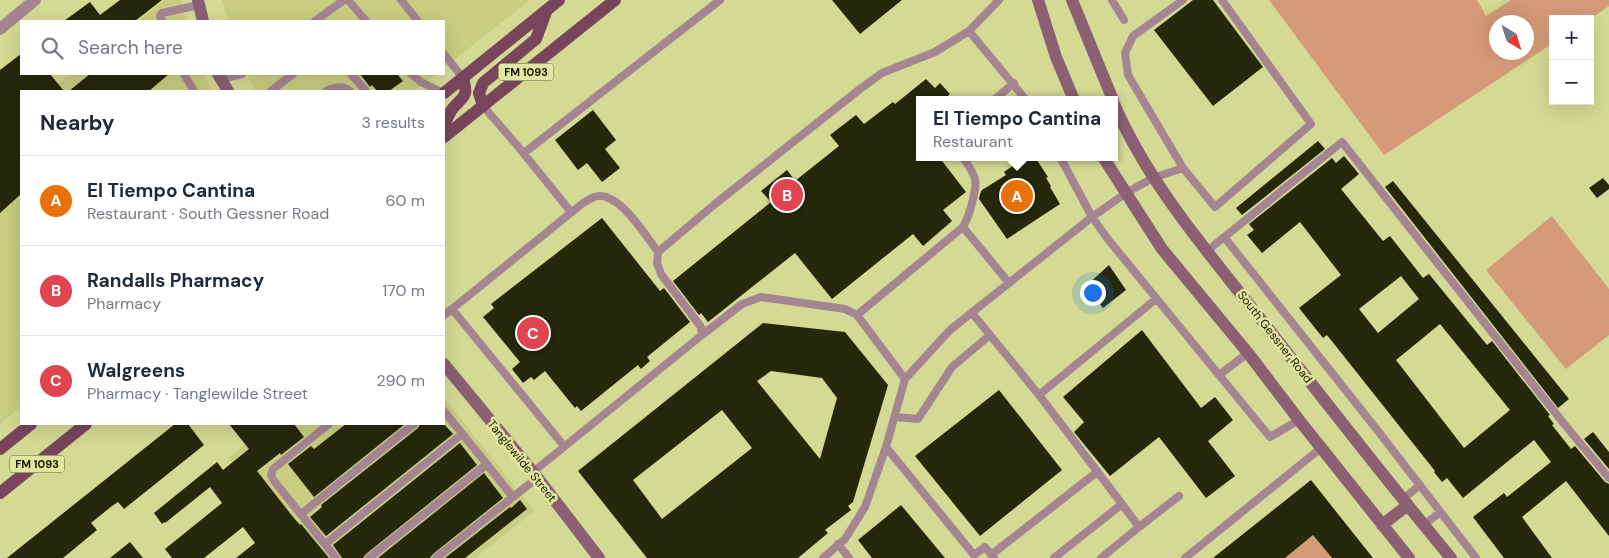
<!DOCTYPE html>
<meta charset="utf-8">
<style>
body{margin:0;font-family:"DM Sans",sans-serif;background:#f2f2f3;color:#1f2937}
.controls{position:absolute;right:15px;top:15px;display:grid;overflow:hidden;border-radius:0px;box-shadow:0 5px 20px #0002}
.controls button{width:45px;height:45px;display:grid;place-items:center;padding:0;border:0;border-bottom:1px solid #e0e1e3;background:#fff;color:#1f2937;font:25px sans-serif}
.compass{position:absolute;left:1489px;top:15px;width:45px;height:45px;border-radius:50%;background:#fff;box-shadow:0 5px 20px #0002;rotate:142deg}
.you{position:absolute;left:1092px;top:292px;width:18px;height:18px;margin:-12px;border:4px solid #fff;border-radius:50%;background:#1a73e8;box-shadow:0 0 0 8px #1a73e833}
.badge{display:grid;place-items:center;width:32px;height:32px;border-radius:50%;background:#0b8043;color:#fff;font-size:16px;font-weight:700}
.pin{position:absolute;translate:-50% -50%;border:2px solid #fff;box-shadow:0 1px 5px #0006}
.popup{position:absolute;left:916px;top:96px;width:202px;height:65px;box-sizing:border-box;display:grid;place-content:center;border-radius:0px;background:#fff;filter:drop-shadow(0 1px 4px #0005);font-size:16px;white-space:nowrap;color:#747a83}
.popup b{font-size:19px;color:#1f2937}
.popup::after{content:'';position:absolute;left:50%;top:100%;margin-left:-10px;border:10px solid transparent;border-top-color:#fff}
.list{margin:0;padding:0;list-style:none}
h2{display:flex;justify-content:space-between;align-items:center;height:65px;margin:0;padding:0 20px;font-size:21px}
h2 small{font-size:16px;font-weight:400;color:#747a83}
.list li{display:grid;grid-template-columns:32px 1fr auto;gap:15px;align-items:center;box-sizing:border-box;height:90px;padding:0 20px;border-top:1px solid #e0e1e3}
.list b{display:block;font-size:19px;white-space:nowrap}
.list p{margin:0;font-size:16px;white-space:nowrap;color:#747a83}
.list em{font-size:16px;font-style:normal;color:#747a83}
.icon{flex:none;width:28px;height:28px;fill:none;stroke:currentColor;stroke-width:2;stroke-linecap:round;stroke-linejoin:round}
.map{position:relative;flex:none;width:1609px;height:558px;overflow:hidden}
.search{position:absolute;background:#fff;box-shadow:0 5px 20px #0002;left:20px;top:20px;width:425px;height:55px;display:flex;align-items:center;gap:12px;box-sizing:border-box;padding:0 18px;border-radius:0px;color:#747a83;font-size:19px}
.panel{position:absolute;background:#fff;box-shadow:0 5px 20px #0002;left:20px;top:90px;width:425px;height:335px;border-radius:0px}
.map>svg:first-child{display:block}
</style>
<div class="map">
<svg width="1609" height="558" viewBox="0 0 1609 558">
<rect width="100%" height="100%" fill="#d4d993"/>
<path fill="#c8cd81" d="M165 0H181L186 21H138Z
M222 0H530L444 68V21H229Z
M71 74H204L211 91H49Z
M247 74H436L415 91H255Z
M0 85 21 112V406L0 424Z
M444 398 534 511 475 558H304L228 458 271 424H444Z"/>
<path fill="#d59b79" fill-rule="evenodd" d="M1269 0H1477L1486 16 1511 0H1609V6L1590 19H1553V43L1384 155ZM1496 22H1526V52H1496Z
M1552 216 1609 289V335L1566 369 1486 270Z
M1313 535 1331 557 1329 558H1285Z"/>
<path fill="#26280b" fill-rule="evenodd" d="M120 0H162L135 21H64L90 2 100 15Z
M832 0H902L860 34Z
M1193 0H1213L1263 67 1213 106 1154 30Z
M21 54V74H50L64 91H21V194L0 213V70Z
M90 74H169L149 91H69Z
M360 74H397L403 81 389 91H377L372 85 370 87Z
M926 79 935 88 940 83 950 94 943 100H920V157H939L966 192 943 210 952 221 923 246 913 234 832 299 795 253 708 322 701 313 699 315 673 281 771 202 761 191 787 170 795 181 839 146 830 135 856 115 864 124 893 102 895 104Z
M593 110 616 140 605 149 620 168 602 182 587 163 578 170 555 140Z
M1318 141 1325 149 1242 215 1236 208Z
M1344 156 1359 174 1341 189 1383 241 1390 236 1423 278 1429 274 1487 345 1492 341 1550 415 1548 416 1554 424 1552 425 1571 449 1575 446 1605 482 1609 484V536L1566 481 1522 517 1552 558H1504L1473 517 1504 493 1507 497 1551 462 1534 440 1463 498 1447 478 1442 482 1434 472 1435 471 1327 335 1323 338 1299 308 1341 275 1300 222 1262 253 1247 235 1254 230 1249 224 1332 158 1336 163ZM1401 276 1419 299 1378 333 1359 309ZM1440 324 1510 410 1464 448 1396 360Z
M1025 157H1035L1048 177 1046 178 1051 186 1050 187 1060 204 1007 239 979 199 980 194 982 190 1006 175 1004 172Z
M1603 178 1609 185V189L1597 198 1589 188Z
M1393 181 1569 399 1558 408 1385 187Z
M602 218 660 291 664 288 690 322 647 357 650 361 641 369 638 365 581 411 577 406 575 408 545 371 534 380 531 377 523 383 512 369 520 362 483 317 494 308 491 304Z
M1109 265 1126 290 1103 308 1086 286Z
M763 323 845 332 888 385 853 502 848 506 851 510 825 530 828 533 798 558H647L578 471ZM771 371 822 378 837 398 820 459 757 381ZM722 410 752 448 662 519 633 480Z
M1142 330 1201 408 1215 397 1233 420 1208 441 1235 476 1206 498 1159 437 1110 476 1074 432 1084 422 1063 397Z
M999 390 1062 470 980 536 915 456Z
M175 424H188L204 445 124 509 118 502 112 506 91 523 97 530 63 558H7Z
M229 424H294L304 437 281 455 280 453 257 471 293 517 300 525 301 524 329 558H236L255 543 243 527 204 558H172L165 549 222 503 210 487 165 523 164 522 162 524 154 513 217 462 223 470 249 449Z
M346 424H405L314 497 288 464 311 446 314 449Z
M420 424H444L453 434 326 536 310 517 322 507 321 505 418 428Z
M1593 432 1609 452V469L1584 439Z
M460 443 477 465 366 554 363 558H342L333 545Z
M484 473 503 498 433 554 430 558H378Z
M1311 480 1373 558H1332L1313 535 1285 558H1213Z
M520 500 527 509 465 558H445L510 507 511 508Z
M901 505 945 558H872L858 540Z
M130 542 143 558H110Z"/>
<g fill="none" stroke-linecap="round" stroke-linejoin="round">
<path stroke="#a48592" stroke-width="8" d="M348 0 366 21
M401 0 418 21
M999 0 969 31 1026 100
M1112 0 1124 20
M1183 0 1133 36 1125 53 1128 75 1183 168 1215 207 1311 124 1222 0
M162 21 160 16 162 13 199 5
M315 21 344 0
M444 54 463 78
M184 74 194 91
M351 74 366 91
M411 74 421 82 439 91
M221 79 242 74
M271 91 293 74
M326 91C333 87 343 85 350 91
M994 100 1014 83
M483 106 516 144 571 212
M524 153 720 0
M1060 157 1092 217 1107 238 1219 375 1248 353
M963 227 1009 283
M1225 238 1378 431 1476 558
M1207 251 1342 142 1565 425 1609 478
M452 309 583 203C588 200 595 195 601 196 622 197 646 236 658 252
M972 313 1039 395 1156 299
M444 315 452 309 564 446
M857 315 905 379
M702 335 742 304 761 297 845 309 857 315 963 227C969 217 977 190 975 179 973 171 967 164 963 157
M1219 375 1270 437 1299 420
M1039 395 1122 504 1054 558
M444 411 513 497
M895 417 918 419 952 367 990 335
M329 424 273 469 271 475 274 481 336 558
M886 447 974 555 985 547 994 558
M533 472 702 335 701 327 661 274 657 263 658 252 715 204 860 89 882 73 935 52 969 31
M1403 499 1420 485
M301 514 414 424
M1424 525 1440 512
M1139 527 1179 496
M325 544 462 434
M838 544 849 558
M991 555 1097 472
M369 558 487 464
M436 558 537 478
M823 558 845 539 865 507 886 447 905 379 950 330 1092 217 1126 193 1153 178 1183 168
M1101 558 1139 527 1122 504
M1185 558 1321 448"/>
<path stroke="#a48592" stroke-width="12" d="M0 29 35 0"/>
<path stroke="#8b6073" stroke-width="12" d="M198 0 203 21
M1038 0 1056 57 1074 100
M1072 0 1113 100
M218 74 228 91
M1114 104C1149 185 1209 253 1263 322 1325 401 1387 481 1451 558
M1103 157 1162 249 1248 353 1299 420 1409 558
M444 364 533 472 599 558
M1382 525 1408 505"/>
<path stroke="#78455c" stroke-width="12" d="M444 93 559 0
M483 106 479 93 483 83 536 39 546 12
M444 125C447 119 450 111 454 107 465 95 468 96 463 78
M444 137 615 0
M0 449 31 424
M0 493 86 424"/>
</g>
<g text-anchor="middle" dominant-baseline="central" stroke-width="5" stroke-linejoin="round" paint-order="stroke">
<g fill="#e1e6a0" stroke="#545630" stroke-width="1">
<rect x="498.5" y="63.5" width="55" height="17" rx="4"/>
<rect x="9.5" y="455.5" width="55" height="17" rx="4"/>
</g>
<g font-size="11" font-weight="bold" fill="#181900">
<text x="526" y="72">FM 1093</text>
<text x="37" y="464">FM 1093</text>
</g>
<g font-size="12" fill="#181900" stroke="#e1e6a0">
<text transform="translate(1275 337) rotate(52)">South Gessner Road</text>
<text transform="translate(522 461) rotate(51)">Tanglewilde Street</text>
</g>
</g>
</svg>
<div class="controls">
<button>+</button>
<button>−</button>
</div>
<svg class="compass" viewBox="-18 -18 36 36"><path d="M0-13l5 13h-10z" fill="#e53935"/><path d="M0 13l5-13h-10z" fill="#747a83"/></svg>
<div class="you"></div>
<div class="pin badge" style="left:1017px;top:196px;background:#e8710a">A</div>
<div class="popup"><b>El Tiempo Cantina</b>Restaurant</div>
<div class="pin badge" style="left:787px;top:195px;background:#e0444e">B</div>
<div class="pin badge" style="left:533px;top:333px;background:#e0444e">C</div>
<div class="search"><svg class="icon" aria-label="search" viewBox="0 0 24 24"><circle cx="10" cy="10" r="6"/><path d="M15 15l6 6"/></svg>Search here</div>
<section class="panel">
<h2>Nearby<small>3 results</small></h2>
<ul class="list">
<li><span class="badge" style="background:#e8710a">A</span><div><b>El Tiempo Cantina</b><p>Restaurant · South Gessner Road</p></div><em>60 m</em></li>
<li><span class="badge" style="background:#e0444e">B</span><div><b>Randalls Pharmacy</b><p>Pharmacy</p></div><em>170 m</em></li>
<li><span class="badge" style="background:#e0444e">C</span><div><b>Walgreens</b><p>Pharmacy · Tanglewilde Street</p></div><em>290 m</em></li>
</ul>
</section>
</div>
